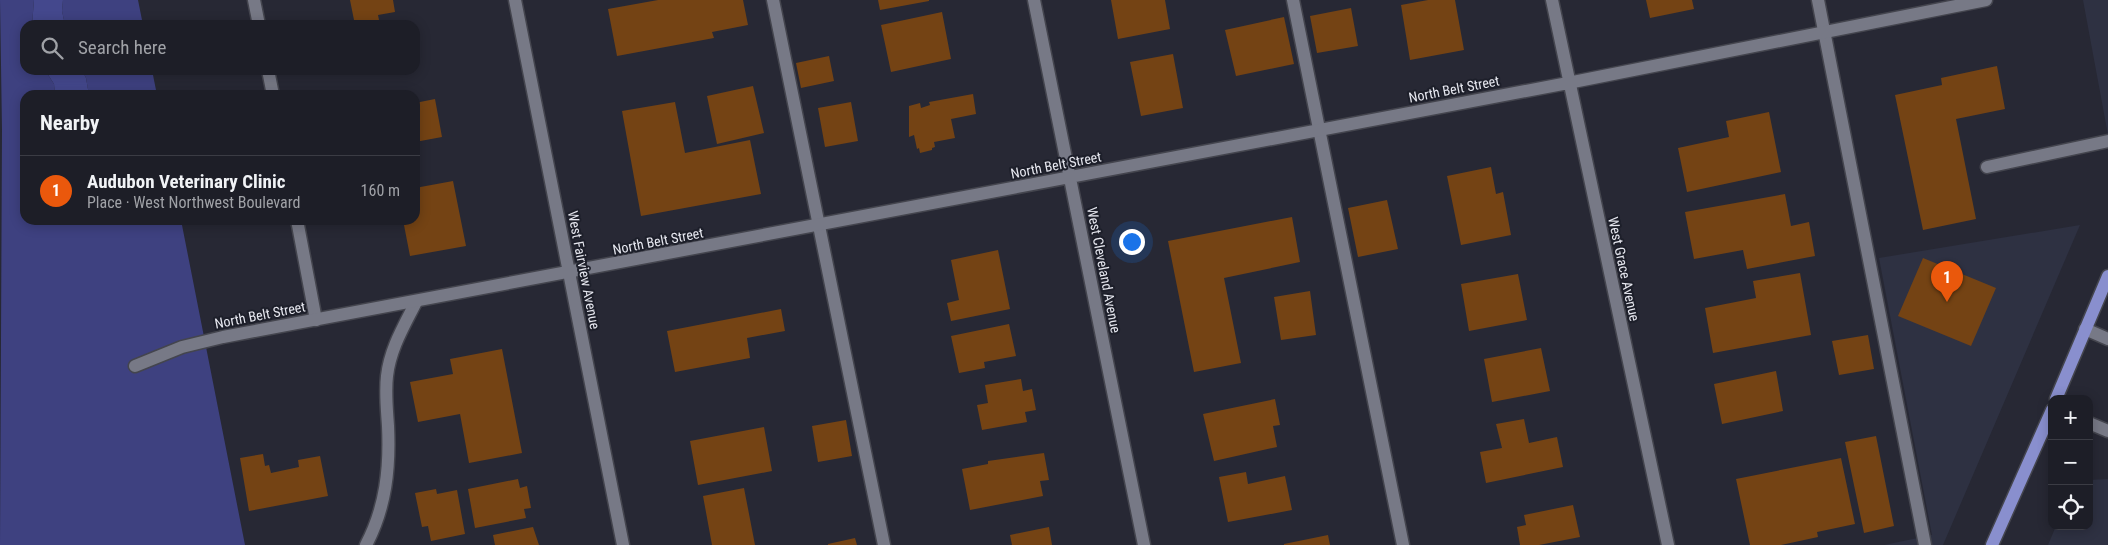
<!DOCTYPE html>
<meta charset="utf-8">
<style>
body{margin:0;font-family:"Roboto Condensed",sans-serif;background:#25272f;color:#f1f3f6}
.controls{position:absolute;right:15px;bottom:15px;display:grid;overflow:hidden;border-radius:10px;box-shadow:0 2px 12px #0003}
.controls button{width:45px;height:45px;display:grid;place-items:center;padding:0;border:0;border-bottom:1px solid #3b3c44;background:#1d1e27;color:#f1f3f6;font:25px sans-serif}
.you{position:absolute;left:1131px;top:241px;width:18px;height:18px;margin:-12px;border:4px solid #fff;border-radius:50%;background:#1a73e8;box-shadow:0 0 0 8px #1a73e833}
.badge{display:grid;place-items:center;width:32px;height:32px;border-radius:50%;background:#ea580c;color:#fff;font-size:16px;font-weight:700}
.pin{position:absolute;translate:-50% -41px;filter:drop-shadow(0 1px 2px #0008)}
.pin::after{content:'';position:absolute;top:26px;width:18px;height:15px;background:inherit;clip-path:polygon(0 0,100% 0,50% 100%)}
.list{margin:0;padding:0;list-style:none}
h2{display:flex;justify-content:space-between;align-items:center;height:65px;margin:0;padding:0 20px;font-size:21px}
h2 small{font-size:16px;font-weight:400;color:#a0a2a7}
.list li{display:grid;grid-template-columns:32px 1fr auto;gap:15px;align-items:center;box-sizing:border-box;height:70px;padding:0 20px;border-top:1px solid #3b3c44}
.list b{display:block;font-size:19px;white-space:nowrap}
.list p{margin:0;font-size:16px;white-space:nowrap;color:#a0a2a7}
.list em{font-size:16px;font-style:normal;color:#a0a2a7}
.icon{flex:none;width:28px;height:28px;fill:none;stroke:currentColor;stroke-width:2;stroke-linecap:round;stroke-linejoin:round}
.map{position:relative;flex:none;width:2108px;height:545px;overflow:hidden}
.search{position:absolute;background:#1d1e27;box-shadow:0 2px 12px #0003;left:20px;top:20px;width:400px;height:55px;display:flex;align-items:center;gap:12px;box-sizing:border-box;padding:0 18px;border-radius:15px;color:#a0a2a7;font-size:19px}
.panel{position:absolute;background:#1d1e27;box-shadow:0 2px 12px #0003;left:20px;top:90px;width:400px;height:135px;border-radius:15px}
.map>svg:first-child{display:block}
</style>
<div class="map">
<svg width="2108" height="545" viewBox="0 0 2108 545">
<rect width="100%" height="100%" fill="#272834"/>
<path fill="#2e3142" d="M2083 0H2108V135Z
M2080 225 1943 545H1884L1932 535 1879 258Z
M2108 479V545H2048L2056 526H2089V480Z"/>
<path fill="#3e4180" d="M0 0H34L32 25H25V70H45L54 84 55 95H25V220H181L245 545H0L2 130Z
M63 0H138L143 25H65L62 11Z
M82 70H152L157 95H89L86 78Z"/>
<path fill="#44488d" d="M34 0H63L62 11 65 25H32Z
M45 70H82L86 78 89 95H55L54 84Z"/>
<path fill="#744314" d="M350 0H393L395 12 378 15 380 25H355Z
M658 0H743L748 25 712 32 714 38 617 56 608 9Z
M878 0H929V1L880 10Z
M1111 0H1165L1170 29 1118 39Z
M1428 0H1455L1464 50 1410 60 1401 5Z
M1646 0H1692L1694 9 1650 18Z
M1351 8 1358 46 1317 53 1310 16Z
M942 12 951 59 891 72 881 25Z
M1284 17 1294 64 1236 76 1225 30Z
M1173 54 1183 108 1141 116 1130 62Z
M829 56 834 81 801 88 796 63Z
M1997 66 2005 109 1956 119 1976 219 1923 230 1895 95 1942 85 1941 78Z
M753 86 764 133 717 144 707 96Z
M973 94 976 114 951 119 955 138 934 142 935 147 932 148V150L920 153 919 148 917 149 914 135 909 137V106L920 103 921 108 930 105 929 102Z
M435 99 442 137 415 142V103Z
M675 102 685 153 750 140 761 194 641 216 622 111Z
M851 102 858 141 825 147 818 108Z
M1769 112 1781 172 1687 192 1678 148 1729 137 1726 121Z
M1491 167 1496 194 1503 192 1511 235 1461 245 1447 176Z
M453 181 466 246 410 256 403 220H415V188Z
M1785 194 1791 226 1809 222 1815 256 1747 269 1743 250 1694 259 1685 212Z
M1387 200 1398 249 1358 257 1348 208Z
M1292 217 1300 262 1224 278 1241 363 1194 372 1168 241Z
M998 250 1010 309 951 321 947 303 959 300 951 260Z
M1923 258 1996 288 1971 346 1898 316Z
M1800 273 1811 335 1713 353 1705 308 1756 298 1753 281Z
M1518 274 1527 320 1469 331 1461 284Z
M1310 291 1316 335 1281 340 1274 297Z
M781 309 785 331 747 338 750 358 675 372 667 331Z
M1009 324 1016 356 984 362 985 368 959 373 951 336Z
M1868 335 1874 369 1839 375 1832 341Z
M1541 348 1550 391 1492 402 1484 359Z
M502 349 522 453 469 463 460 414 418 422 410 382 453 374 450 359Z
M1776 371 1783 411 1722 424 1714 384Z
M1021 379 1023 391 1032 389 1036 410 1025 412 1027 422 982 430 977 405 988 403 985 385Z
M1275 399 1280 425 1273 426 1277 447 1214 461 1203 414Z
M1524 419 1529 443 1557 437 1563 467 1486 483 1480 452 1502 448 1496 424Z
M846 420 852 456 818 462 812 426Z
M764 427 772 471 698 485 690 441Z
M1876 436 1894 526 1864 533 1845 442Z
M1044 453 1049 480 1040 481 1043 496 970 510 962 469 988 464V461Z
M263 454 265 466 269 465 271 473 299 467 298 460 320 456 328 496 249 511 240 458Z
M1841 458 1855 524 1817 532 1818 537 1781 545H1750L1736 479Z
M1246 472 1248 484 1285 476 1292 510 1228 522 1219 477Z
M518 479 520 488 527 486 531 508 524 509 526 518 475 528 468 489Z
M744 488 755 545H712L703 496Z
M436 489 437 494 457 490 465 534 431 541 428 526 422 527 415 493Z
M1573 505 1580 537 1539 545H1520L1517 527 1526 525 1524 515Z
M533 527 539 545H495L493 535Z
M1049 527 1052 545H1012L1010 535Z
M1328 535 1330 545H1284V544Z
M855 538 857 545H828V544Z"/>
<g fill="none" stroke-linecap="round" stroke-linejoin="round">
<g stroke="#44454e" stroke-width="15">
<path id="lane" d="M254 0 259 25
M773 0 884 545
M1293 0 1403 545
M1818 0 1925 545
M268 70 273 95
M1987 167 2108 141
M297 220 316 320
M2085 329 2108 339
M366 545C386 507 390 468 388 426 387 410 385 393 387 376 390 349 404 326 416 302"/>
</g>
<g stroke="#44454e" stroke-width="15">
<path id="street" d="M515 0 623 545
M1034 0 1144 545
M1552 0 1668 545
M135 366 182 347 223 337 1568 83 1986 0
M2089 423 2108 431"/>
</g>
<g stroke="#44454e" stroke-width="15">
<path id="primary" d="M2056 399 2108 276
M1992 545 2052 410"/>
</g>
<use href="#lane" stroke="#777986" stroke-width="12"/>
<use href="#street" stroke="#777986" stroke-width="12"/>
<use href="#primary" stroke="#898fce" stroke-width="12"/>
</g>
<g text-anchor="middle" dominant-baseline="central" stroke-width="4" stroke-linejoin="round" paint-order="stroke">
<g font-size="14" fill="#e7e8f0" stroke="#1d1f2a">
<text transform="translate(1454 89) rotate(-11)">North Belt Street</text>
<text transform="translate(1056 165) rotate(-11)">North Belt Street</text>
<text transform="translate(658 241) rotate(-11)">North Belt Street</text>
<text transform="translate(1624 269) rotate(78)">West Grace Avenue</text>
<text transform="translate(584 270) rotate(79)">West Fairview Avenue</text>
<text transform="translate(1104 270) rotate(79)">West Cleveland Avenue</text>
<text transform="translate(260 315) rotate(-11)">North Belt Street</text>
</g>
</g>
</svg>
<div class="controls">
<button>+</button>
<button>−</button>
<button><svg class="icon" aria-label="locate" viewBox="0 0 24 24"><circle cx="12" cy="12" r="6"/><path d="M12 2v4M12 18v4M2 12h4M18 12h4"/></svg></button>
</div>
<div class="you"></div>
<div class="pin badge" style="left:1947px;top:302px">1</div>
<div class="search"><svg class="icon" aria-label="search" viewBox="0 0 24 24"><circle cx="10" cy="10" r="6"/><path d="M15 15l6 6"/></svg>Search here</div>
<section class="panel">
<h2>Nearby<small></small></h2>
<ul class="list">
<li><span class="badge">1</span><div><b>Audubon Veterinary Clinic</b><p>Place · West Northwest Boulevard</p></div><em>160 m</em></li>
</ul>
</section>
</div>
